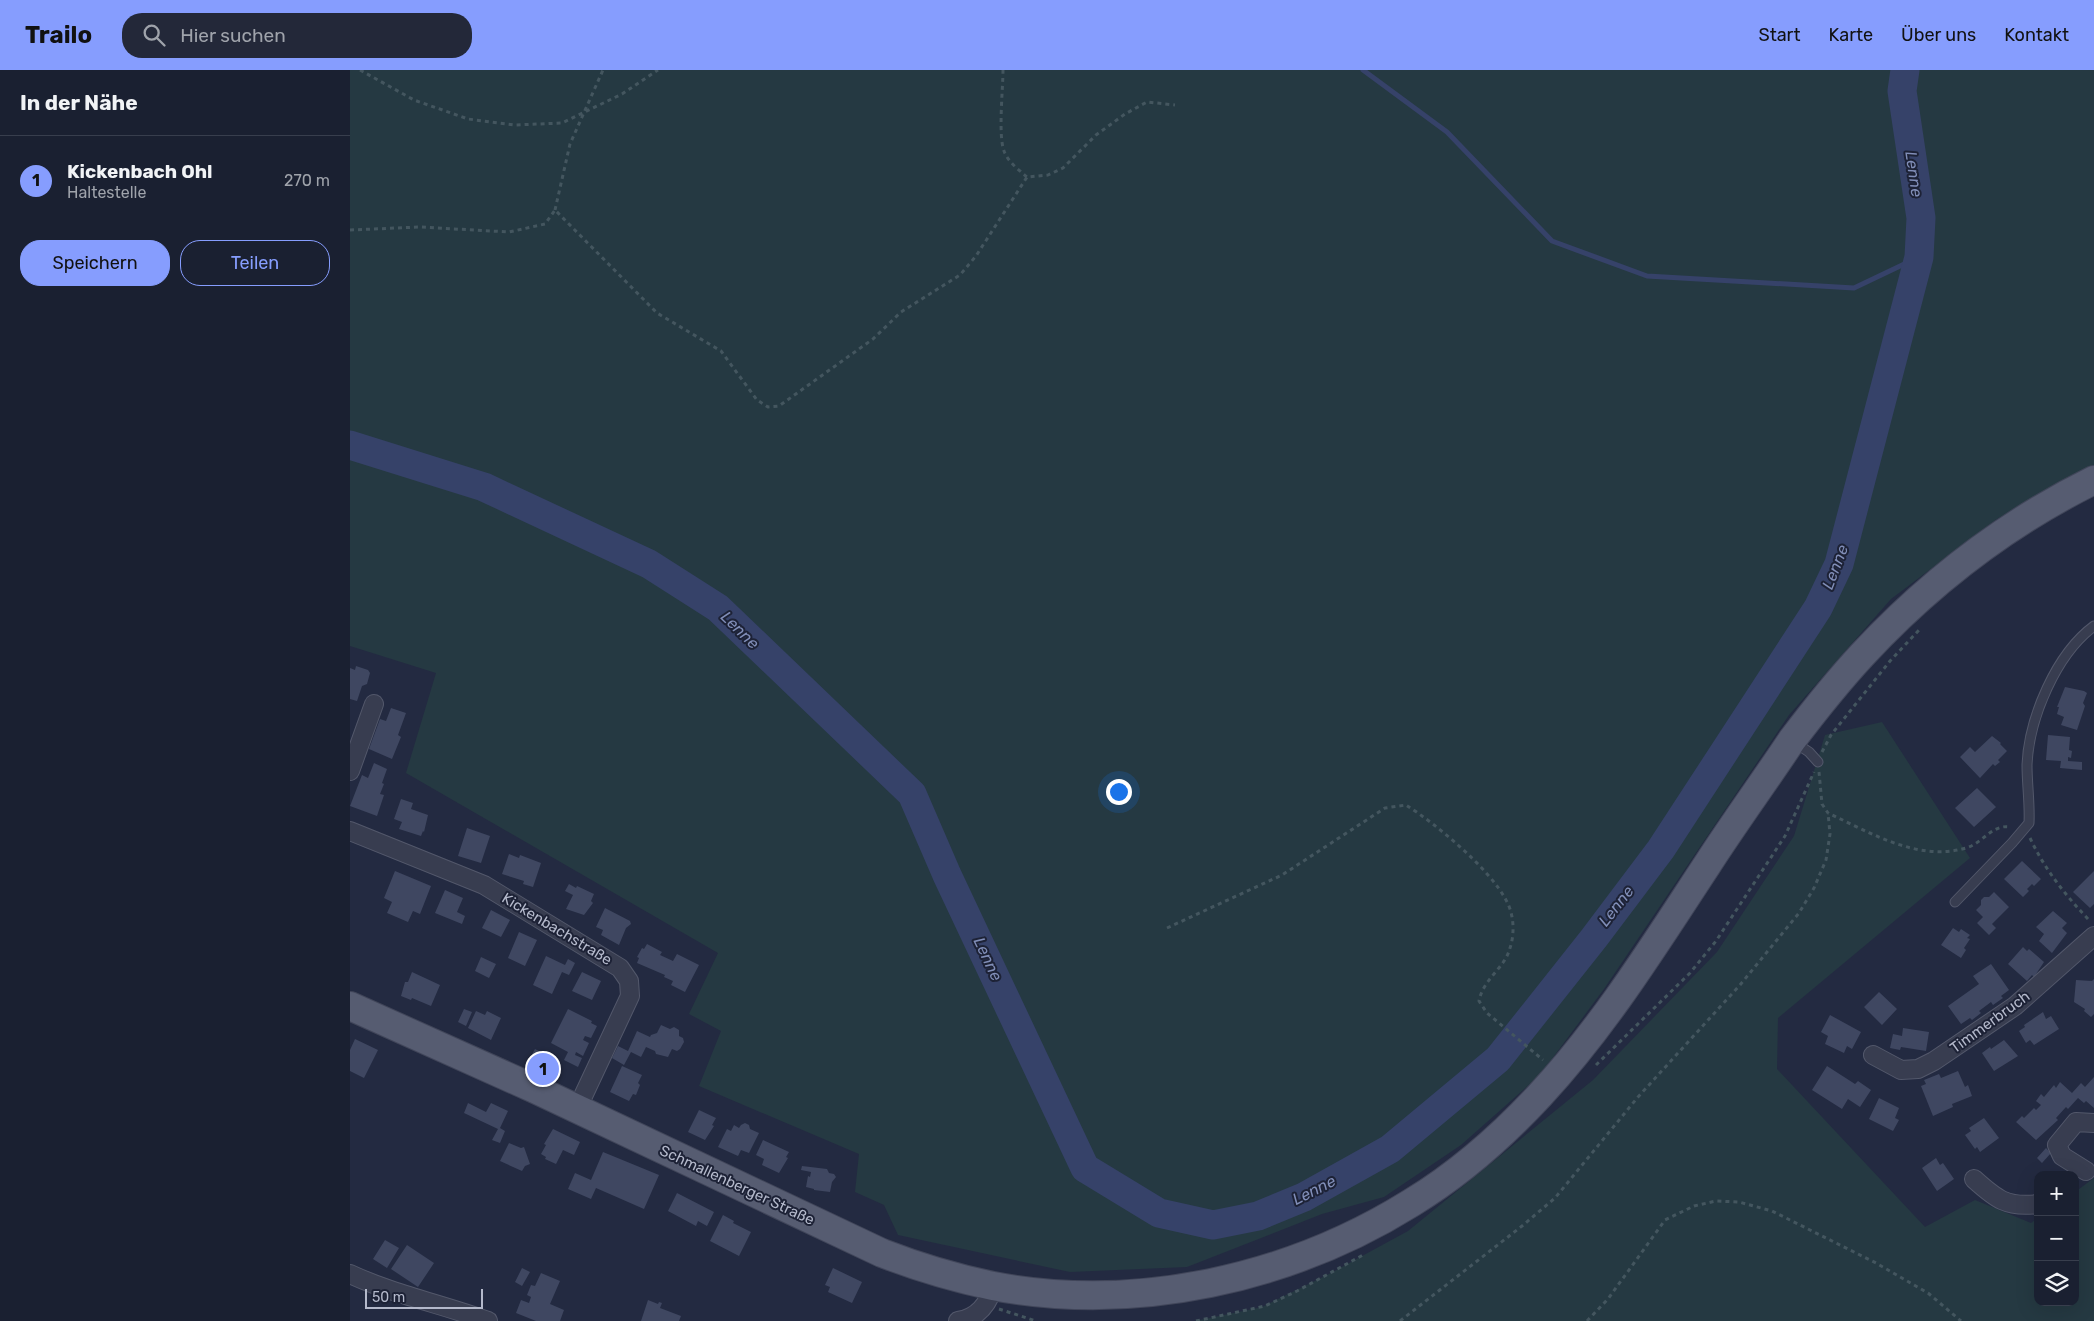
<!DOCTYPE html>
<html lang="de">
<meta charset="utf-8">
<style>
body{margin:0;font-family:Rubik,sans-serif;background:#232839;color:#f1f3f6}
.controls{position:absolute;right:15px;bottom:15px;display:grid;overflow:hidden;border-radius:10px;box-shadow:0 5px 20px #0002}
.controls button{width:45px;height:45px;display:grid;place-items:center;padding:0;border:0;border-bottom:1px solid #383e4d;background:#1a2031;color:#f1f3f6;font:25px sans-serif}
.scale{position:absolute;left:15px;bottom:12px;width:118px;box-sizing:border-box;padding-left:5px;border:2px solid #b4b9cb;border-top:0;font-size:14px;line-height:18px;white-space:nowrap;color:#b4b9cb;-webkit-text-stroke:4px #1d2236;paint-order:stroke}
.you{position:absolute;left:768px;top:721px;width:18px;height:18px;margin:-12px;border:4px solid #fff;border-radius:50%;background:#1a73e8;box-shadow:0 0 0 8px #1a73e833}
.badge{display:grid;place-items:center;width:32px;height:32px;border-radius:50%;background:#869dfe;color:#111;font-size:16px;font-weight:700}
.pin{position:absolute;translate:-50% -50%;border:2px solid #fff;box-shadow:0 1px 5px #0006}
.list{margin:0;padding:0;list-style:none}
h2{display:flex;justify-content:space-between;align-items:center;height:65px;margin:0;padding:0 20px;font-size:21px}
h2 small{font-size:16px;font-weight:400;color:#9fa3ab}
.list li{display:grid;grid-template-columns:32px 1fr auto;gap:15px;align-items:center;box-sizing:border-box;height:90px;padding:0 20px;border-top:1px solid #383e4d}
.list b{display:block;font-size:19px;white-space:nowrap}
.list p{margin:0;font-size:16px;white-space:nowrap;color:#9fa3ab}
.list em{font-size:16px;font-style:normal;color:#9fa3ab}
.actions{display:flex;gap:10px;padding:15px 20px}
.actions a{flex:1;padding:11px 0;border:1px solid #869dfe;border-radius:20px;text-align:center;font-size:18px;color:#869dfe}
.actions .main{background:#869dfe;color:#111}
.icon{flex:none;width:28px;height:28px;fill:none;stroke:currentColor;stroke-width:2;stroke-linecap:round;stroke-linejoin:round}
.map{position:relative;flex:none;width:1744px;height:1251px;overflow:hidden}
header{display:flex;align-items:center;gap:30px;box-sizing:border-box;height:70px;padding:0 25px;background:#869dfe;color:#111}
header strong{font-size:24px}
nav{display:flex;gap:28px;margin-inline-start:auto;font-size:18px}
.search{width:350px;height:45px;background:#232839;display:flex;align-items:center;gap:12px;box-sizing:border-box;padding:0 18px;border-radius:20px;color:#9fa3ab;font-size:19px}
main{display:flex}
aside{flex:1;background:#1a2031}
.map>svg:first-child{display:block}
</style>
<header>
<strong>Trailo</strong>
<div class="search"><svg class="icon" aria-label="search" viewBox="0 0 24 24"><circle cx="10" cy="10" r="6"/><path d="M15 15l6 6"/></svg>Hier suchen</div>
<nav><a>Start</a><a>Karte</a><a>Über uns</a><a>Kontakt</a></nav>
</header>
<main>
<aside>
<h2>In der Nähe<small></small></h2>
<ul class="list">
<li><span class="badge">1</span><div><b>Kickenbach Ohl</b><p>Haltestelle</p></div><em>270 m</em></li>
</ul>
<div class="actions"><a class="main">Speichern</a><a>Teilen</a></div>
</aside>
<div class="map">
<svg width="1744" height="1251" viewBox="0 0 1744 1251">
<rect width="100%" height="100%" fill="#232a41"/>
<path fill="#253942" d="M0 0H1744V395L1647 449 1541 529 1439 645 1254 919 1190 1005 1111 1075 1034 1127 972 1144 837 1197 720 1202 548 1165 534 1135 505 1122 509 1084 349 1016 371 961 339 944 368 883 56 703 86 603 0 576Z
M1532 652 1620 788 1428 948 1427 999 1575 1157 1625 1130 1681 1153 1688 1148V1232H1725V1122L1744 1108V1251H845L912 1237 979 1204 1058 1161 1243 1010 1367 882 1444 766 1475 665Z"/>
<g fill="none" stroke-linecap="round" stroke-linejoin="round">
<path stroke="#364269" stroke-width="5" d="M1013 0 1097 62 1202 171 1297 206 1504 218 1569 187"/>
<path stroke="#364269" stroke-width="29" d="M0 375 134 417 299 494 368 538 562 724 597 805 735 1098 809 1143 863 1155 908 1146 954 1127 1040 1079 1148 989 1244 868 1311 779 1468 538 1489 494 1569 187 1571 148 1552 21 1555 0"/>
</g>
<path fill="#3f4761" d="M6 596 18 600 20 603 17 614 12 616 7 631 0 629V598L5 600Z
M1715 617 1734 621 1737 623 1733 633 1735 636 1727 660 1711 655 1714 647 1707 644 1709 637H1707Z
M41 638 56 643 48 665 51 667 42 689 19 679 30 649 36 651Z
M1698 665 1720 667 1719 680 1722 681 1721 688 1718 687V691L1732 692V700L1710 698 1711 691 1696 690Z
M1642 666 1651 673 1650 674 1657 681 1648 690 1650 692 1645 696 1643 694 1630 708 1610 687 1620 677 1625 682Z
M24 693 37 699 32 713 34 714 30 724 34 725 27 746 0 736 12 705 18 708Z
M1627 718 1646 737 1624 757 1605 738Z
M51 729 63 733 61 739 78 745 74 762 73 761 71 766 49 759 52 752 44 749Z
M117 758 140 766 131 793 108 786Z
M159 784 169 788 170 785 191 793 183 817 173 814 174 811 152 804Z
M1672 791 1691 809 1684 816 1682 814 1677 819 1679 821 1673 827 1654 809Z
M45 801 81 816 70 844 63 841 58 852 37 843 42 832 34 828Z
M1744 801V834L1740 838 1723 822Z
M219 814 226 818 227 816 244 824 241 831 243 833 234 845 216 839 223 825 215 821Z
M95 820 113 828 107 842 115 846 112 854 85 843Z
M1644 822 1659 837 1642 854 1646 858 1639 865 1627 853 1633 847 1626 840 1631 835V830L1634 827H1639Z
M255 838 280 851 281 854 276 858 269 875 251 865 253 860 246 857Z
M141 840 160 850 151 867 132 858Z
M1703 841 1717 853 1712 858 1717 863 1702 883 1689 871 1694 864 1686 857Z
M1603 858 1609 862 1611 859 1620 865 1617 868 1620 869 1614 878 1616 880 1611 888 1591 875Z
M169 862 187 870 175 896 158 888Z
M297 874 312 882 310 885 323 891 327 884 349 895 335 922 321 915 323 911 314 907 315 905 287 893 289 888 287 887 292 878 294 879Z
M1673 877 1677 881 1679 879 1694 892 1684 907 1682 905 1677 911 1658 894Z
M196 886 215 895 218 889 225 893 219 905 212 902 202 924 183 915Z
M131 887 146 894 139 908 125 901Z
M1641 894 1659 920 1651 926 1653 928 1643 935 1641 932 1629 941 1631 943 1622 950 1620 948 1611 954 1598 936 1629 914 1623 906Z
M62 902 90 915 81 936 62 928 61 930 51 926 55 912H58Z
M232 902 251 911 242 930 222 921Z
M1744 909V944L1741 947 1734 941 1735 939 1724 932 1726 910 1742 911Z
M1529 922 1547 939 1532 955 1514 937Z
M114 939 122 942 116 956 108 952Z
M218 939 242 951 241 953 247 956 241 968 235 966 233 970 239 973 233 986 226 982 225 985 232 988 228 997 214 990 218 982 201 973Z
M126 941 135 945 137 941 151 948 141 970 118 958Z
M1693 942 1696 949 1701 946 1709 959 1684 975 1680 970 1676 973 1669 961 1675 957 1674 955Z
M1480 945 1511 962 1502 979 1497 976 1494 983 1475 974 1478 966 1471 962Z
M311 955 320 959 324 957 329 960V966L333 968 334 972 330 979 327 981 322 979 318 987 306 984 305 981 296 977 291 987 281 982 274 995 262 988 268 976 278 981 287 961 300 967 301 965 307 963Z
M1553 958 1579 962 1576 981 1551 977 1550 980 1540 978 1543 964 1552 966Z
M5 969 28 980 14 1008 0 1001V980Z
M1654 970 1668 986 1644 1001 1632 983 1640 977 1641 979Z
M185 979 210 992 205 1003 179 990Z
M272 996 292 1005 288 1013 290 1015 286 1025 283 1024 279 1031 260 1022Z
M1477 996 1505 1014 1508 1011 1521 1020 1510 1037 1498 1029 1492 1039 1462 1020Z
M1608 1001 1615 1017 1618 1015 1622 1026 1602 1034 1603 1037 1583 1046 1571 1016 1576 1014 1574 1010 1589 1004 1591 1008Z
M1744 1007V1038L1736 1031 1734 1033 1728 1028 1718 1039 1716 1037 1706 1048 1708 1050 1686 1070 1666 1052 1672 1046 1674 1048 1684 1038 1686 1040 1691 1035 1686 1031 1691 1024 1694 1027 1704 1015 1706 1018 1710 1012 1722 1023 1731 1013 1735 1017Z
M1529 1028 1549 1038 1545 1048 1549 1050 1543 1061 1519 1049Z
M118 1033 136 1042 141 1033 158 1041 150 1058 155 1061 150 1073 142 1070 148 1059 114 1043Z
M349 1040 366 1048 362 1055 364 1056 355 1070 338 1062Z
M1634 1048 1649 1068 1630 1082 1627 1077 1625 1079 1615 1065 1621 1061 1619 1058Z
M395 1053 399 1055 400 1059 409 1063 399 1083 391 1080 388 1086 368 1077 377 1059 381 1061 384 1055 389 1058 391 1055Z
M203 1059 230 1072 224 1085 213 1080 206 1094 195 1089 196 1087 191 1084 196 1075 194 1074Z
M413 1070 439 1082 436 1087 438 1088 429 1103 412 1095 414 1089 406 1085Z
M159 1073 171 1078 174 1077 180 1094 175 1096 172 1101 150 1091Z
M1696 1078 1701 1083 1692 1093 1687 1088Z
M253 1082 309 1105 294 1139 246 1118 241 1129 218 1119 225 1103 241 1110Z
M1586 1088 1590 1095 1593 1093 1604 1109 1587 1121 1572 1098Z
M452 1096 477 1099 479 1103 484 1104 486 1107 482 1112 480 1122 464 1120V1119L456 1117 458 1106 460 1107 461 1102 451 1100Z
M327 1123 364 1142 357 1156 348 1151 346 1156 318 1141Z
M373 1145 384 1151 383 1153 401 1162 389 1186 360 1171Z
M35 1170 49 1178 37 1198 23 1189Z
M57 1175 84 1193 68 1217 41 1199Z
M172 1198 180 1202 172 1216 165 1212Z
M483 1198 512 1212 502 1233 478 1222 480 1217 475 1215Z
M191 1203 210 1211 200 1234 214 1240 210 1251H186L166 1243 171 1230 179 1233 181 1227 177 1225 181 1215 185 1216Z
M298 1230 308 1234 309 1232 312 1233 310 1238 331 1246 329 1251H291Z"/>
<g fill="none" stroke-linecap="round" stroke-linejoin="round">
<g stroke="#53586b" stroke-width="11">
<path id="lane" d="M1444 672 1459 682 1468 692
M1605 832 1662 773 1679 753C1680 734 1677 714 1677 695 1679 648 1706 584 1744 556"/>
</g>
<g stroke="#53586b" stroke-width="20">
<path id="street" d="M0 701 24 634
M0 761 134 815 270 898 279 911 280 926 227 1039
M1523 985 1551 1000 1568 999 1584 991 1665 936 1744 866
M1736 1101 1712 1086 1707 1075 1726 1052 1744 1053
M1624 1109C1646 1129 1657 1138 1688 1134
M0 1204C45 1225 92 1234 138 1251
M608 1251C628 1248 638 1234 644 1216"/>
</g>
<g stroke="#41465a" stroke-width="30">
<path id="primary" d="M0 936 185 1019 532 1183C568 1197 605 1208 643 1216 786 1243 939 1209 1061 1133 1109 1104 1152 1066 1190 1025 1255 955 1305 874 1357 795 1384 753 1414 712 1442 670 1464 641 1487 612 1512 585 1578 514 1657 453 1744 410"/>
</g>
<path stroke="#44565f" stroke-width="3" stroke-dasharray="4 4" stroke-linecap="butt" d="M10 0 64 30 118 49 165 55 212 53 272 24 308 0
M653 0C653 19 648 65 654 81 658 92 669 100 677 107
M205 140 220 74 253 0
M0 160 70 157 159 162 195 154 205 140 307 243 371 281 407 330 418 337 429 336 523 269 551 242 610 205 626 186 677 107 698 105 713 98 746 65 775 44 797 32 825 35
M1472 682 1481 665 1540 591 1569 560
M1469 702 1472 734 1478 743C1521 763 1568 792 1616 778 1633 773 1642 754 1660 757
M1680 768C1695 800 1716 826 1740 851
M817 858 932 805 1035 738 1056 735C1086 754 1139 798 1156 830 1164 844 1165 863 1160 878 1155 898 1133 909 1129 931L1137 943 1193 990
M1246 995 1340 903 1366 871 1435 766 1464 702
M649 1239 686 1251
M846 1251 915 1236 947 1221 1013 1185
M1050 1251 1172 1156 1205 1128 1288 1027 1390 915 1449 843 1464 818 1476 790 1480 764 1478 743
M1237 1251 1258 1229 1315 1150 1344 1136 1366 1131 1389 1132 1422 1141 1526 1193 1578 1223 1611 1251"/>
<use href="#lane" stroke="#383d50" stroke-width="9"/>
<use href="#street" stroke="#383d50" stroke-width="18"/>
<use href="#primary" stroke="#565c71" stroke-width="28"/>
</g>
<g text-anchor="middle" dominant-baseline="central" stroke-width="4" stroke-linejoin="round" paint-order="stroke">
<g font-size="15" fill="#b4b9cb" stroke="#1d2236">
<text transform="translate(207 859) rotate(31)">Kickenbachstraße</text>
<text transform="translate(1640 952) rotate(-36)">Timmerbruch</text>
<text transform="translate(387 1115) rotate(25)">Schmallenberger Straße</text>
</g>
<g font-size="16" font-style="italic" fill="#818eb8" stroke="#1d2236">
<text transform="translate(1564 104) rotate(82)">Lenne</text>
<text transform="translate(1485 497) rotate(-69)">Lenne</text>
<text transform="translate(390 560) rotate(44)">Lenne</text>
<text transform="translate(1266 836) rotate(-52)">Lenne</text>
<text transform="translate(638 889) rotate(65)">Lenne</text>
<text transform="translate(964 1120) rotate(-27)">Lenne</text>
</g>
</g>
</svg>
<div class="controls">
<button>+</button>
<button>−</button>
<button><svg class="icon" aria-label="layers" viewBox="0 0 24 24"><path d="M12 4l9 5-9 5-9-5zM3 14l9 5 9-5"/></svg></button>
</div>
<div class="scale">50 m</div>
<div class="you"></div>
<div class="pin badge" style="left:193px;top:999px">1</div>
</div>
</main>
